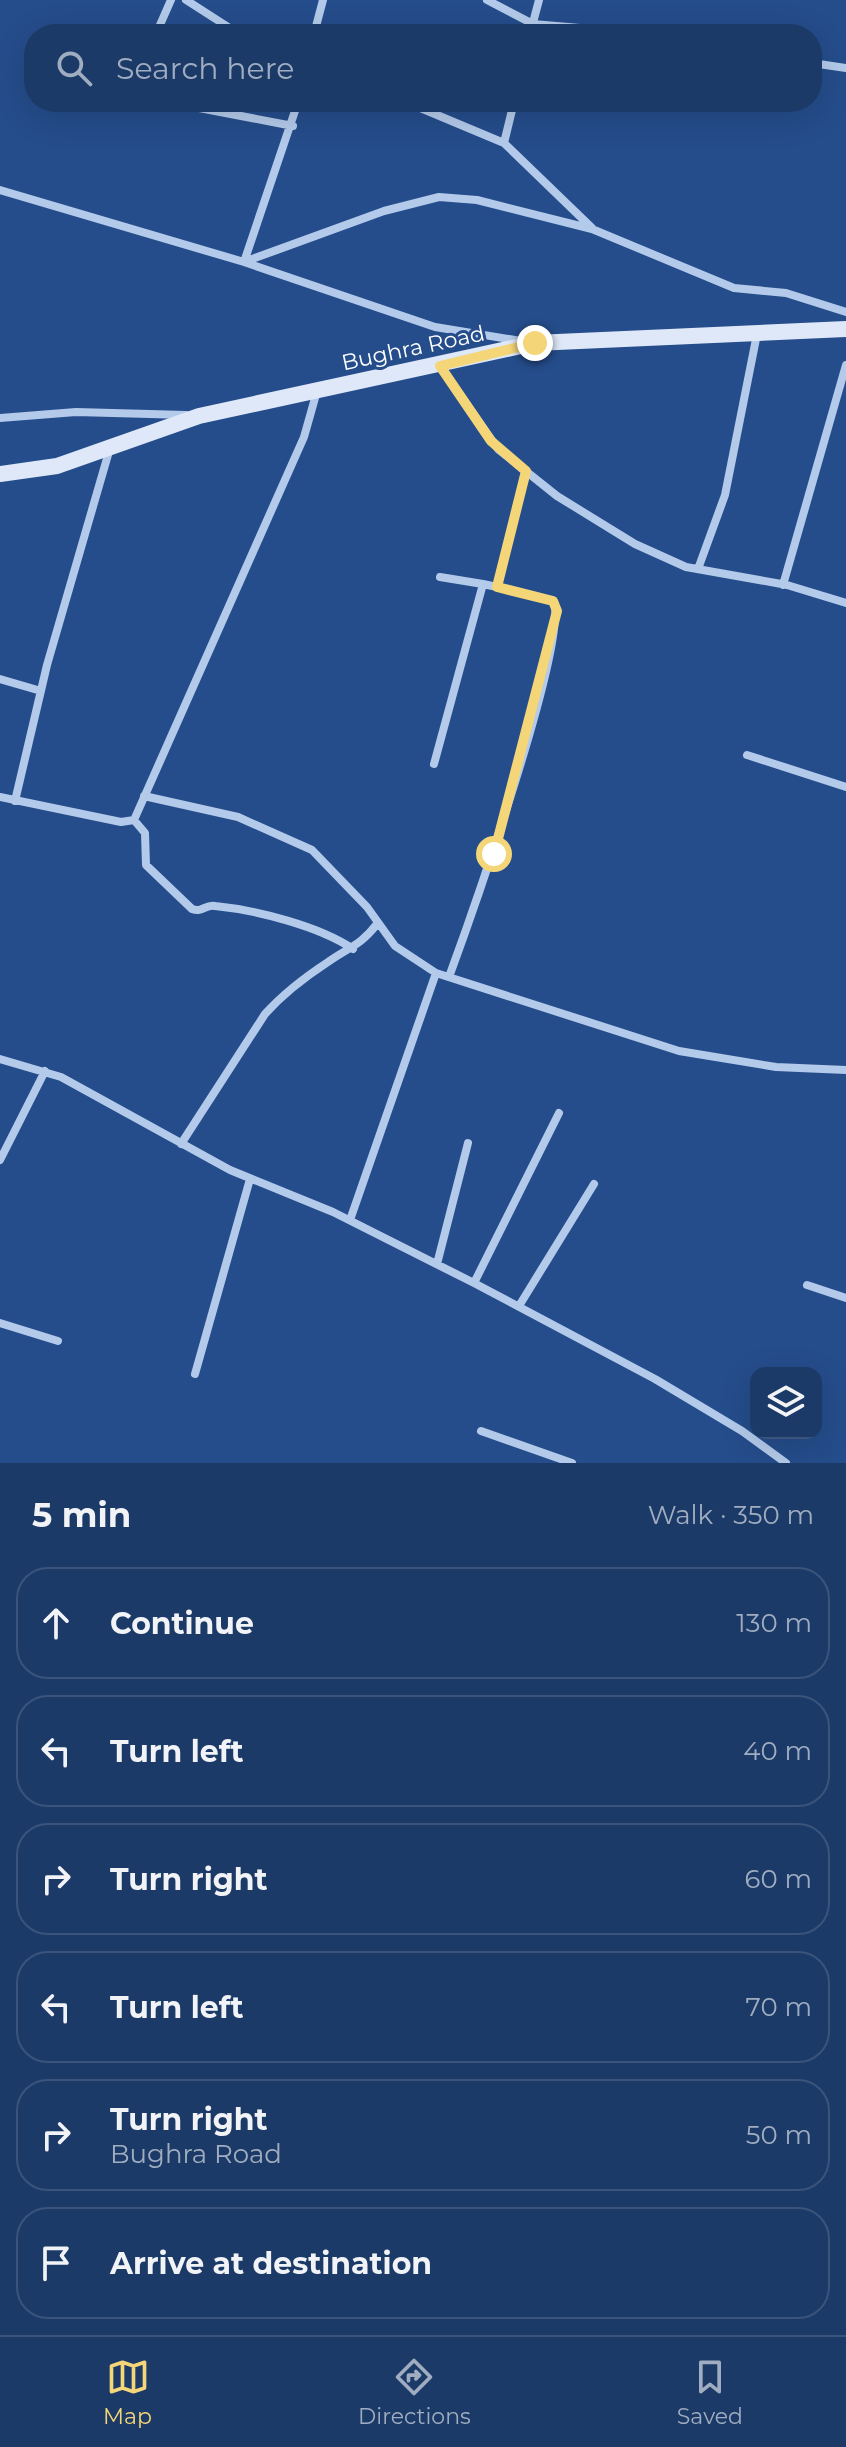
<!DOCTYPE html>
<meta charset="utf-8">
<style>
body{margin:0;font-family:Montserrat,sans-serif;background:#294571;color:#f1f3f6}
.controls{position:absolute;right:24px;bottom:24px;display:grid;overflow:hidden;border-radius:16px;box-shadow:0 8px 32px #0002}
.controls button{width:72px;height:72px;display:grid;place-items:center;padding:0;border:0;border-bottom:2px solid #3a547c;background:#1c3a68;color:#f1f3f6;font:40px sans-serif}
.stop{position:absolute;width:24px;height:24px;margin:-18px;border:6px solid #f4d577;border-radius:50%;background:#fff}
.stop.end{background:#f4d577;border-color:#fff;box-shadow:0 2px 8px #0008}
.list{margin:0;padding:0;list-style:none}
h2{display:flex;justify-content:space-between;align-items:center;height:104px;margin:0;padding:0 32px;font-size:34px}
h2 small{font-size:26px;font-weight:400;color:#a0adc0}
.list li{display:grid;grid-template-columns:52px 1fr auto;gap:24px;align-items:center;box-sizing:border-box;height:112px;margin:0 16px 16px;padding:0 16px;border:2px solid #3a547c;border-radius:32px}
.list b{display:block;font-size:30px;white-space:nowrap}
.list p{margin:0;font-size:26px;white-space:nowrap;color:#a0adc0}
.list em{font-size:26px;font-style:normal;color:#a0adc0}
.icon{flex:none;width:44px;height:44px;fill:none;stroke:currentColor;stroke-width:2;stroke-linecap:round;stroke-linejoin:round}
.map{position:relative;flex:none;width:846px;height:1463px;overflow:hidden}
.search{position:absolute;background:#1c3a68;box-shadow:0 8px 32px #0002;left:24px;right:24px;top:24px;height:88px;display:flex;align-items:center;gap:20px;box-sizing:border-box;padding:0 28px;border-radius:32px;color:#a0adc0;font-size:30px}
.sheet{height:872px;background:#1c3a68}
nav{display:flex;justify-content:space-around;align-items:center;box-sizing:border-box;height:112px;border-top:2px solid #3a547c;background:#1c3a68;font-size:22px;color:#a0adc0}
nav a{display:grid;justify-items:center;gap:4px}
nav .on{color:#f4d577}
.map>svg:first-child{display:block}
</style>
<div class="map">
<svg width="846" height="1463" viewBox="0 0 846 1463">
<rect width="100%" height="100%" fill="#254d8b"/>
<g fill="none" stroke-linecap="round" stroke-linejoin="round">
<path stroke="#b3caea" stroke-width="8" d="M186 0 239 34
M487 0 533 24 650 34
M156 34 171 0
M314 34 323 0
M530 34 539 0
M812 63 846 68
M168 102 293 126
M406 102 504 143 592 228
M504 143 514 102
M0 190 244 262 435 327 521 341
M244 262 384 211 439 197 477 200 592 229 734 288 786 293 846 312
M244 262 298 102
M440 366 498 449 557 496 635 544 686 567 787 585 846 603
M0 418 76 412 186 415
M698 569 725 495 757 334
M440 577 483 584
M783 585 846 365
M0 679 41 691
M747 755 846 787
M434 764 483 584 497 587 526 471
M144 796 238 817 312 850 367 907 395 946 436 973 679 1051 776 1067 846 1070
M0 797 121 822 134 820 304 437 317 391
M15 801 47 665 110 448
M134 820 145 833 146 865 192 909C203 913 205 904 215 906 256 910 319 926 353 949
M449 977C467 928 572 633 553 601L497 587
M0 1059 61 1077 230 1170 333 1212 474 1283 655 1379 742 1431 786 1463
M181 1144 265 1014C283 994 305 977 328 962 349 947 360 946 377 924
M0 1160 45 1071
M350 1220 436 973
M437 1264 468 1143
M474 1283 559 1113
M807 1285 846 1298
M519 1306 594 1184
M0 1323 58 1341
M195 1374 250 1179
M481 1431 572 1463"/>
<path stroke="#dee8f8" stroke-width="16" d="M0 474 57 466 199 416 535 343 846 329"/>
</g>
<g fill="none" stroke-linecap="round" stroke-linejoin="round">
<path stroke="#f4d577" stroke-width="10" d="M494 854 557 611 553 601 497 587 526 471 491 441 440 366 535 343"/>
</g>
<g text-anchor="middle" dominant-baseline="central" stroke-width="6" stroke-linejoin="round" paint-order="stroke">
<g font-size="22" fill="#fff" stroke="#254d8b">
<text transform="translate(413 348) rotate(-12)">Bughra Road</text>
</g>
</g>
</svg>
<div class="controls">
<button><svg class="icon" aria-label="layers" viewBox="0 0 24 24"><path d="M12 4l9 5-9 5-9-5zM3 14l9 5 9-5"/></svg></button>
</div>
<div class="stop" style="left:494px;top:854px"></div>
<div class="stop end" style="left:535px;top:343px"></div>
<div class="search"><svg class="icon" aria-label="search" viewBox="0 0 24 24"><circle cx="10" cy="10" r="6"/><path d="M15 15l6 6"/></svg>Search here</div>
</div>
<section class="sheet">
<h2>5 min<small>Walk · 350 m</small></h2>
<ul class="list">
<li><svg class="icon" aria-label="ahead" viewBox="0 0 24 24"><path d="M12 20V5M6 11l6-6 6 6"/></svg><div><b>Continue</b></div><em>130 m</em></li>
<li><svg class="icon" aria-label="left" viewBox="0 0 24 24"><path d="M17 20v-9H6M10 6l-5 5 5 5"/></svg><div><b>Turn left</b></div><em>40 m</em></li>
<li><svg class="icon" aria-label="right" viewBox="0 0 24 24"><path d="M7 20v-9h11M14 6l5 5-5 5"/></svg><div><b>Turn right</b></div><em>60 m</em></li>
<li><svg class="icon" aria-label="left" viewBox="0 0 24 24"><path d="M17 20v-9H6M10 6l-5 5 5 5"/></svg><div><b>Turn left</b></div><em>70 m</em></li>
<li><svg class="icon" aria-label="right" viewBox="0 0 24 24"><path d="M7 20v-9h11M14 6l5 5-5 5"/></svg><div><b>Turn right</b><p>Bughra Road</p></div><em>50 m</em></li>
<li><svg class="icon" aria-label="arrive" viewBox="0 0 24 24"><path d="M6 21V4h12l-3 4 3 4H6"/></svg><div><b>Arrive at destination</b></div></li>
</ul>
</section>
<nav>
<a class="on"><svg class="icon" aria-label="map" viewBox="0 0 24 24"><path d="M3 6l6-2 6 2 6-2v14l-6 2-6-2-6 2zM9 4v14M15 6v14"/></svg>Map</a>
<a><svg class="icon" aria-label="directions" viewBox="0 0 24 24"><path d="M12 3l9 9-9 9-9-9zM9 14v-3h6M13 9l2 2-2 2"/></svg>Directions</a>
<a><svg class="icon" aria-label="saved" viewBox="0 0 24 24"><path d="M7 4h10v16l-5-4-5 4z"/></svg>Saved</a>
</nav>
